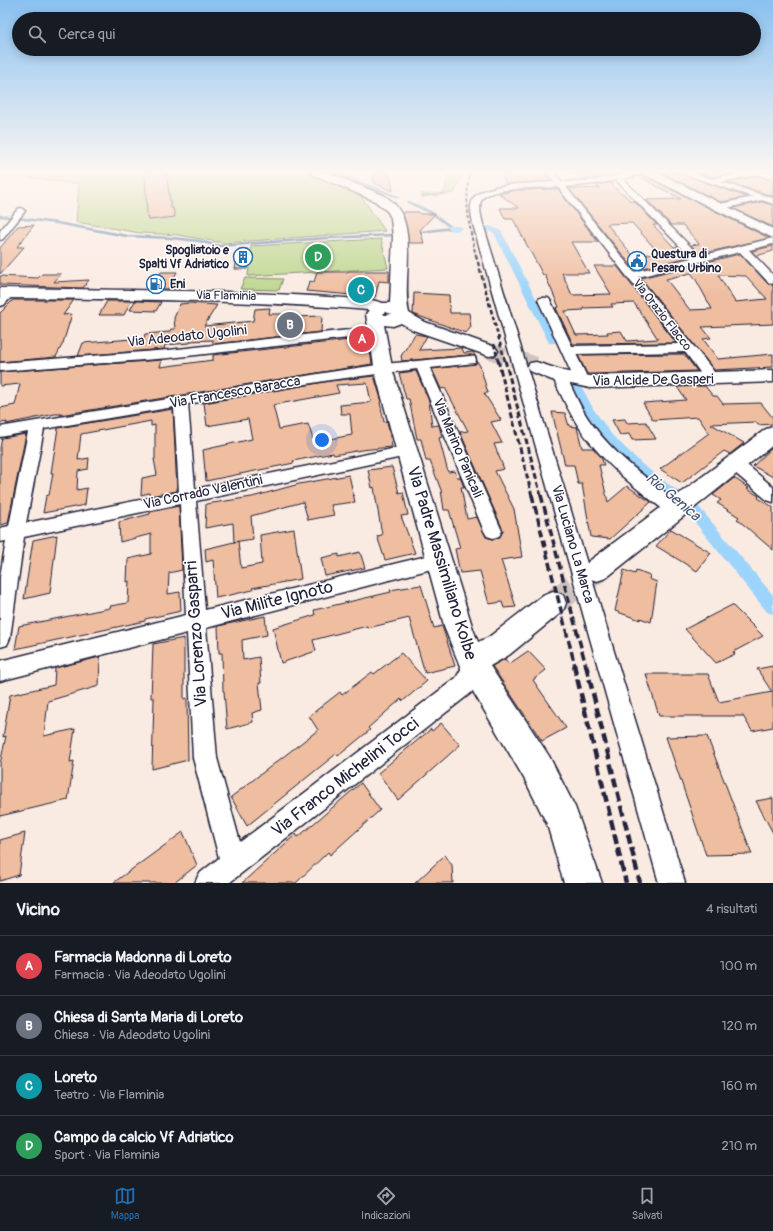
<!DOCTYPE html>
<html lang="it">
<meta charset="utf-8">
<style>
body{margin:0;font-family:Pangolin,sans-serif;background:#242831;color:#f1f3f6}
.you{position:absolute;left:322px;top:440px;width:14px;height:14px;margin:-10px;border:3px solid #fff;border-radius:50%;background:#1a73e8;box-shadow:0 0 0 6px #1a73e833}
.badge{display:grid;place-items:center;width:26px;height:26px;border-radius:50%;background:#1f6fb2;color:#fff;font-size:13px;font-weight:700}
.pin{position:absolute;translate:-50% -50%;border:2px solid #fff;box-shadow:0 1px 4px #0006}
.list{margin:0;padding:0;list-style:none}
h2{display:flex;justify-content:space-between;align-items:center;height:52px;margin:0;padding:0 16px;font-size:17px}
h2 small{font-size:13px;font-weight:400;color:#9ea1a6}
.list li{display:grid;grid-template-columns:26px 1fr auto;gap:12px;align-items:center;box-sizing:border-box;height:60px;padding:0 16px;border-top:1px solid #363941}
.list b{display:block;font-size:15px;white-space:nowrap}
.list p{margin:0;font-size:13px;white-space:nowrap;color:#9ea1a6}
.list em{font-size:13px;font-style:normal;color:#9ea1a6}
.icon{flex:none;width:22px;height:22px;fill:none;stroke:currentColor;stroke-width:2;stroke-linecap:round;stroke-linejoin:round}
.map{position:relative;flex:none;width:773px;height:883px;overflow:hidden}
.search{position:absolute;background:#171b24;box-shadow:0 2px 10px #0003;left:12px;right:12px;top:12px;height:44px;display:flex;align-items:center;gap:10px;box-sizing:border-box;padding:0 14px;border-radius:22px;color:#9ea1a6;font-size:15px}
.sheet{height:292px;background:#171b24}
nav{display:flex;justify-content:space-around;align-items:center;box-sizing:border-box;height:56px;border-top:1px solid #363941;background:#171b24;font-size:11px;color:#9ea1a6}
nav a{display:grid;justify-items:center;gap:2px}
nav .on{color:#1f6fb2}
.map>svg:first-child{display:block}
</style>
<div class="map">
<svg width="773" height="883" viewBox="0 0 773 883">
<rect width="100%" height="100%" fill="#faebe2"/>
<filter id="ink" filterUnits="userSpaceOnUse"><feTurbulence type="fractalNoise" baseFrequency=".025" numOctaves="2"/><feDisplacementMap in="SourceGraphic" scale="8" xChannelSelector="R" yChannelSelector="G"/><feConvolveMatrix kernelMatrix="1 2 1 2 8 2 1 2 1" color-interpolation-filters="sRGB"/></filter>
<g filter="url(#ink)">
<path fill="#bdd68d" stroke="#707c64" d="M0 172H310L359 193 385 231 224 243 178 235 140 233 76 222 79 184 0 174Z
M449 172H463L454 193 422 197V193L425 195 444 193Z
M381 239 388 268 248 276 251 246Z
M245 278 283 279 279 290 240 289Z"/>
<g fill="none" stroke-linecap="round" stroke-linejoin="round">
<path stroke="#6b8daf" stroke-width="2.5" d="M332 172 398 197
M408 202 432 213 452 228
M0 216 57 223 127 236 172 238 199 241 219 246 326 238 393 235
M421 232 452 228"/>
<path fill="#9cd4fc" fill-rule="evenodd" d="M449 226H458L462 228C459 232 451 232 448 228Z
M484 226H490L501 231 558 341 557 343H549L494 233 484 230Z
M576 383 580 384 594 410 612 435 643 465 699 507 773 595V614L767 612 689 515 633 471 602 441 582 411 570 387 572 384Z"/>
</g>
<path fill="#efbd9f" stroke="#22223b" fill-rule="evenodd" d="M145 172H166L171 208H173L175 217 149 220V217H147Z
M571 172H601L605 176 584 179Z
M660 172H676L747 197 721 202Z
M696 172H738L712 177Z
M373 173H390L393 191 374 183Z
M513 173H545L550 181 506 184 501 174Z
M642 175 769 238 700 254 691 245 699 244 683 225H671L647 200 681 199 638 176Z
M758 176 773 181V196L727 182Z
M611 183 621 194H624L630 201H634L657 225H653L674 247 678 246 688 257 635 270 569 189 600 188 595 185ZM632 223 658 252 634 257 607 224Z
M558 189 598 242H571L589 273H562L572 295 611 294 594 266H617L676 343 573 344 556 308 559 307 545 275H543L513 219H505L500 208H519L499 194 518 190ZM634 303 658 339 627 341 621 331 607 332 608 334 576 335 565 311 584 310 583 308 613 307 611 304Z
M762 202 773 205V227L733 208Z
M403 212H419L420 214H435L420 230 424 243H409Z
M34 225 17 247H24L0 274V248L18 226Z
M773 246V251L756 256 752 251Z
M239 249H248L247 269H235Z
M740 254 768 284 773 285V324L702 327 711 338 703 339 718 359 773 354V367L714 370 641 278ZM691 273 695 278 712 309 690 310 666 279ZM718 275 746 276 767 299 735 302Z
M349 271H389V282L379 281 375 297 306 291 310 281 314 282 317 272H347Z
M161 272H177L168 289H151Z
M42 274H61L54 282 89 280 83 288 0 285V276L38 278Z
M414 293 449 295 450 313H469L471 327 466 333 413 314Z
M13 300H74L63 315 72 314 63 343 56 357 0 362V313Z
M107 301H131L124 315H99Z
M135 301H138L161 302 156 311 130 310Z
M190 303 217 305 204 326 253 321 255 309 270 308 269 314H288L293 317 322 316 321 332 213 344V340L191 341 190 343 165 345 164 349 78 356 83 343 144 338 145 334 169 332 171 329H175L174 318 180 304Z
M415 334 427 336 419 350 462 348 464 353 473 352 475 356 470 355 402 361 401 356Z
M368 338 372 364 60 415 61 414H55L6 424 7 422 0 423V408L15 405 20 384 0 386V372L162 360 160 367 213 360V355Z
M684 354 697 371 590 374H587L578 355Z
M477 361 480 366 488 393H484L501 420 491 422 502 443 494 444 504 469 495 471 514 509 522 557 501 560 516 607 504 608 502 602 489 604 480 571 460 573 455 549 460 548 449 510H444L441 490 430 461H426L421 439H417L409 399H406L399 373 416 371 429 401 432 426 439 425 442 437 439 438 448 472 455 471 457 477H460L464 487H461L467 519 477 517 486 537 493 539 500 537 503 530 460 432 468 431 445 388 441 389 432 369 475 364Z
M374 376 382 402H380L384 422 387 421 392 447 361 450 334 455 333 453 293 461 294 463 206 481 203 450 252 439 248 419 207 426 204 403 330 381ZM367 383 371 402 340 405 341 414H350L352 435 314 442 308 424 279 429 273 405 339 393 336 385Z
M705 386 713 396H717L723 404 761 403 773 418V424L758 425 756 422 711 424 744 443 730 454 724 451 682 483 660 469 709 433 698 417 653 420 643 403 686 400 677 387Z
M173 409 177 491 150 496 149 493 141 495 142 478 157 475 154 459H155V425L151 426V421L81 434 78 460 89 458 88 469 78 471 77 490 87 488 85 505 43 513 46 496 49 495 53 473H51L58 428Z
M552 412 565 413 569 426 577 427 582 448H593L601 457 604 465H599L608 502 627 486 651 502 610 539 591 537 582 484H578L574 465H565Z
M625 419 627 423 646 422 656 439 632 440 629 434 620 435 612 420Z
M26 434 8 523 0 525V448L2 438Z
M773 447V477L753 466Z
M392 467 399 493 403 492 408 515 401 516 415 553 385 560 377 536 382 535 374 487 372 488 368 470Z
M349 475 355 502 331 505 334 515 308 520 303 502 251 516 253 539 234 542 233 523 205 528 206 504 252 497 299 484Z
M734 478 749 488 747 489 759 496 758 498 773 507V550L737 519 739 517 717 503 721 500 713 495Z
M179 506 182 570 169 573 168 594 180 592 181 611 145 619V621L15 649 19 626 110 608V606L128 603 129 581 127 582 128 559 151 554V534L120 542 119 522 150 514V512Z
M294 529 301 579 252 588 253 590 216 598 213 560 206 562 205 549 238 541 241 568 262 564 260 535Z
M671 529 711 553 697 571 656 546Z
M57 535 50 593 24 599 33 540Z
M360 552 365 568 325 576 321 558 339 554V557Z
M624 570 635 574 636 570 650 575 649 579 657 582 651 622 640 618V620L615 611Z
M421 585 434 628 442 626 455 666 425 673 409 618 368 628 367 626 313 640 316 651 281 663 273 628 315 615 314 610 391 592 390 590Z
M732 605 763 636 733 652 735 654 716 663 685 629Z
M265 616 267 635 242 640 243 660 259 657 261 683H259L262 710 252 713 253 722 227 729 224 691H223L222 653H219L218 626Z
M184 638V699L187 698 188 760 152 769 154 698H151L153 644Z
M528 651 546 670 533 680 566 728 542 741 492 666 505 659 509 664Z
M401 653 427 681 403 701 401 699 368 728 370 730 338 756 336 754 247 826 231 797 318 730 309 716 340 692 342 695 372 672 374 674Z
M100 657 99 686 48 701 44 736 75 729 70 762 74 761 68 800 0 816V764L6 736 3 737 10 695 54 685 55 668Z
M773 666V727L752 731 743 716H659L646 674H708L719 702 772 692 757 669Z
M441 723 460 745 398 800 378 773 431 729 432 731Z
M707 736 752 854 706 855 666 737Z
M361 783 380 810 330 855 328 852 296 883H242L296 834 298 837Z
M773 798V833L756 801Z
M183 832 197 865 174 883H113Z
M25 833 19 875 0 881V840Z
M445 855 452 865 453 883H415Z"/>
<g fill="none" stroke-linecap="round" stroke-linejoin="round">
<path stroke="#cfc3c1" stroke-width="16" stroke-dasharray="16 8" stroke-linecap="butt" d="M489 351 519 361"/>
<path stroke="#cfc3c1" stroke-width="20" stroke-dasharray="20 10" stroke-linecap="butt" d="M516 360 536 367"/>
<path stroke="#cfc3c1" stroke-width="26" stroke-dasharray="26 13" stroke-linecap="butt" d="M553 603 597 570"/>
<g stroke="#22223b" stroke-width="3">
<path id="street" d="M546 172H554L562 182 595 180 632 172H649L623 179 700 256 773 238V244L749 250 773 275V284L769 283 740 252 638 277 712 369 714 372 712 375H702L685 352 576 354 589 381 587 384H577L575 381 538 300 540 298H548L550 300 572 346 679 344 558 187C543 188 490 187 482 199 478 206 481 217 483 224L685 883H659L473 224C472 216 469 207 473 199 483 182 535 184 554 182ZM616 180 691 258 634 272 566 187 595 184Z
M677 172H690L712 179 747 172H764L760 174 721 182 773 198V204L762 200 718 210 715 209 714 207 715 205 753 197Z
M21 208 25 211 3 239 0 240V231L18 209Z
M9 290 15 293 4 305 0 306V296L5 291Z
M367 328 380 331 382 334 380 337 376 338 367 336 169 358 0 371V363L169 350Z
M470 356 475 357 476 360 475 363 430 368 502 531 499 536 493 538 487 536 484 531 417 369 330 380 188 404 195 489 407 446 412 447 415 451 412 455 407 456 196 501 205 610 439 553 445 555 448 560 445 565 439 567 206 628 217 758 240 842 456 678 467 659 474 656 481 659 484 666 472 692 229 883H195L199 874 219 858 193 758 187 633 0 681V661L186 615 180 504 24 537 10 638 7 645 0 647V577L6 541 0 542V528L9 526 28 432 0 437V427L330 372 384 364ZM174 407 179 492 26 523 44 429Z
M559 372 564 373 566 376C574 392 581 410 592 424 616 457 649 480 681 504L683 509 681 514 675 515 669 514C637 489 604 464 581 430 569 413 561 394 552 376L554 373Z
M734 457 740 459 773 487V502L767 500 728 467 726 463 728 459Z"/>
</g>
<g stroke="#22223b" stroke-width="3">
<path id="secondary" d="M311 172H326L383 195C424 218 400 277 409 313L425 322 495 347 498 351 495 355 489 356 413 330 401 323 393 326 384 325 393 372 473 629 478 642 489 637 543 595 553 591 563 595 566 603 563 611 509 655 490 666 549 756 575 807 602 883H564L547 824 525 780 464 676 445 629 375 372 366 314 369 310C246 300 123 299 0 298V288C124 290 248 290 372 300L383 303H390L393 237 391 218 388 212 375 201 312 174ZM385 312 392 314 385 315 383 314Z
M642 172H656L773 229V238L643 174Z
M756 172 773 173V180L757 174Z
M536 362 564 371 590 376 773 370V382L590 388 552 380 530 371 527 367 530 363Z
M773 427V445L606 578 597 581 588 578 584 570 588 562 766 429Z"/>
</g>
<use href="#street" fill="#fff" fill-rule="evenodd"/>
<use href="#secondary" fill="#fff" fill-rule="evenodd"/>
<path stroke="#22223b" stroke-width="2" stroke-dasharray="3.5 2" stroke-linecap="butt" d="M470 172C464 201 469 227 476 256"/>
<path stroke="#22223b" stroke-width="2.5" stroke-dasharray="4.5 2.5" stroke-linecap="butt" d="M476 255 505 361
M494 344 498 361"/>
<path stroke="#22223b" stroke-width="3" stroke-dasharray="6 3" stroke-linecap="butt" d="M498 360 532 496
M505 360 541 496"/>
<path stroke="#22223b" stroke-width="3.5" stroke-dasharray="8 3.5" stroke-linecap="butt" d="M532 495 575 666
M541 495 586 666"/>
<path stroke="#22223b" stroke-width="4.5" stroke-dasharray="10 4.5" stroke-linecap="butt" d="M574 665 626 883
M586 665 640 883"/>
</g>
</g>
<linearGradient id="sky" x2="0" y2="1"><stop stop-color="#89c1f0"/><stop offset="0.58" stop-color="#fdf6f2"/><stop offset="1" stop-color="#fdf6f2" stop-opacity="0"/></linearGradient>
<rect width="773" height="296" fill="url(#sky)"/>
<defs>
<g id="building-ring" transform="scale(1)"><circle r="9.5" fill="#fff" stroke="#1f6fb2" stroke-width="1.5"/><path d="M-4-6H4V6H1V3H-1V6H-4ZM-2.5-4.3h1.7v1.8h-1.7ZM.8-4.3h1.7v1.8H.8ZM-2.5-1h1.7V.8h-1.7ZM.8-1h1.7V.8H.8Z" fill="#1f6fb2"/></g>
<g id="civic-ring" transform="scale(1)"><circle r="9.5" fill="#fff" stroke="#1f6fb2" stroke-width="1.5"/><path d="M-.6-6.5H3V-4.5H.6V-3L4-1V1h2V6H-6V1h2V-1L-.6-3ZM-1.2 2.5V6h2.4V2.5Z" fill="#1f6fb2"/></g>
<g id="fuel-ring" transform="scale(1)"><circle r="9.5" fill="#fff" stroke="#1f6fb2" stroke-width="1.5"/><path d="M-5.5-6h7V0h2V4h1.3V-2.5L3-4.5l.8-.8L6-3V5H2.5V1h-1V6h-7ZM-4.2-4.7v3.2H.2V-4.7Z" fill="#1f6fb2"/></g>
</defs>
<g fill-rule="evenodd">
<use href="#building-ring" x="243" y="257"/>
<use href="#civic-ring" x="637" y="261"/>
<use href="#fuel-ring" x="156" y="284"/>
</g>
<g text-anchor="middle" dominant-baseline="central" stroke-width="3" stroke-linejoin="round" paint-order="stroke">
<g font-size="12" font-weight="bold" fill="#22223b" stroke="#fff" text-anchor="start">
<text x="229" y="250" text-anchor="end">Spogliatoio e<tspan x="229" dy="14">Spalti Vf Adriatico</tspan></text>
<text x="651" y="254">Questura di<tspan x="651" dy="14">Pesaro Urbino</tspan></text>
<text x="170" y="284">Eni</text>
</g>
<g font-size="12" fill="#22223b" stroke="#fff">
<text transform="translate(226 296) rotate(1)">Via Flaminia</text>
<text transform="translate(662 315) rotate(52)">Via Orazio Flacco</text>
</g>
<g font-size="14" fill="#22223b" stroke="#fff">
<text transform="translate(187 336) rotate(-6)">Via Adeodato Ugolini</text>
<text transform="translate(653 380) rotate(-1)">Via Alcide De Gasperi</text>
<text transform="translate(235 392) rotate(-10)">Via Francesco Baracca</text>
<text transform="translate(458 448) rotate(67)">Via Marino Panicali</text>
<text transform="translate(203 492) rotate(-12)">Via Corrado Valentini</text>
<text transform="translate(573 544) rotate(74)">Via Luciano La Marca</text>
</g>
<g font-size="15" font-style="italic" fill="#475775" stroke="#fff">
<text transform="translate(673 497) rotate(40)">Rio Genica</text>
</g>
<g font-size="17" fill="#22223b" stroke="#fff">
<text transform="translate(442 563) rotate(73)">Via Padre Massimiliano Kolbe</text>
<text transform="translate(277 600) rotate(-14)">Via Milite Ignoto</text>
<text transform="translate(196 634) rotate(-94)">Via Lorenzo Gasparri</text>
<text transform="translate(345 777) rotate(-38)">Via Franco Michelini Tocci</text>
</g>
</g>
</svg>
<div class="you"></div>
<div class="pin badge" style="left:362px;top:339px;background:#e0444e">A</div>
<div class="pin badge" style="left:290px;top:325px;background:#6b7280">B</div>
<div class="pin badge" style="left:361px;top:290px;background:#0f9aa8">C</div>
<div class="pin badge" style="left:318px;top:257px;background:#2e9e5b">D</div>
<div class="search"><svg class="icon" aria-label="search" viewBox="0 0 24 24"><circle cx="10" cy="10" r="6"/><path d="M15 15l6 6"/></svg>Cerca qui</div>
</div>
<section class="sheet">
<h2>Vicino<small>4 risultati</small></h2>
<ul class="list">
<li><span class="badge" style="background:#e0444e">A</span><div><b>Farmacia Madonna di Loreto</b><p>Farmacia · Via Adeodato Ugolini</p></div><em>100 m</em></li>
<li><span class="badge" style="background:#6b7280">B</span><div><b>Chiesa di Santa Maria di Loreto</b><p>Chiesa · Via Adeodato Ugolini</p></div><em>120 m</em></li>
<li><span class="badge" style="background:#0f9aa8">C</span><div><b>Loreto</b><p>Teatro · Via Flaminia</p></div><em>160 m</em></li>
<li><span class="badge" style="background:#2e9e5b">D</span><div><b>Campo da calcio Vf Adriatico</b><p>Sport · Via Flaminia</p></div><em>210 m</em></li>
</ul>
</section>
<nav>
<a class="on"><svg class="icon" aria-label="map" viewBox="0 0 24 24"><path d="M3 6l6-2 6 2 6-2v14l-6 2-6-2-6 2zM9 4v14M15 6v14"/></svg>Mappa</a>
<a><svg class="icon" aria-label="directions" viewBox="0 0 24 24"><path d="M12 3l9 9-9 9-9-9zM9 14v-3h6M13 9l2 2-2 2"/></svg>Indicazioni</a>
<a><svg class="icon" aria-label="saved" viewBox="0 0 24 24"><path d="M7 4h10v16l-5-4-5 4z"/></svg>Salvati</a>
</nav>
